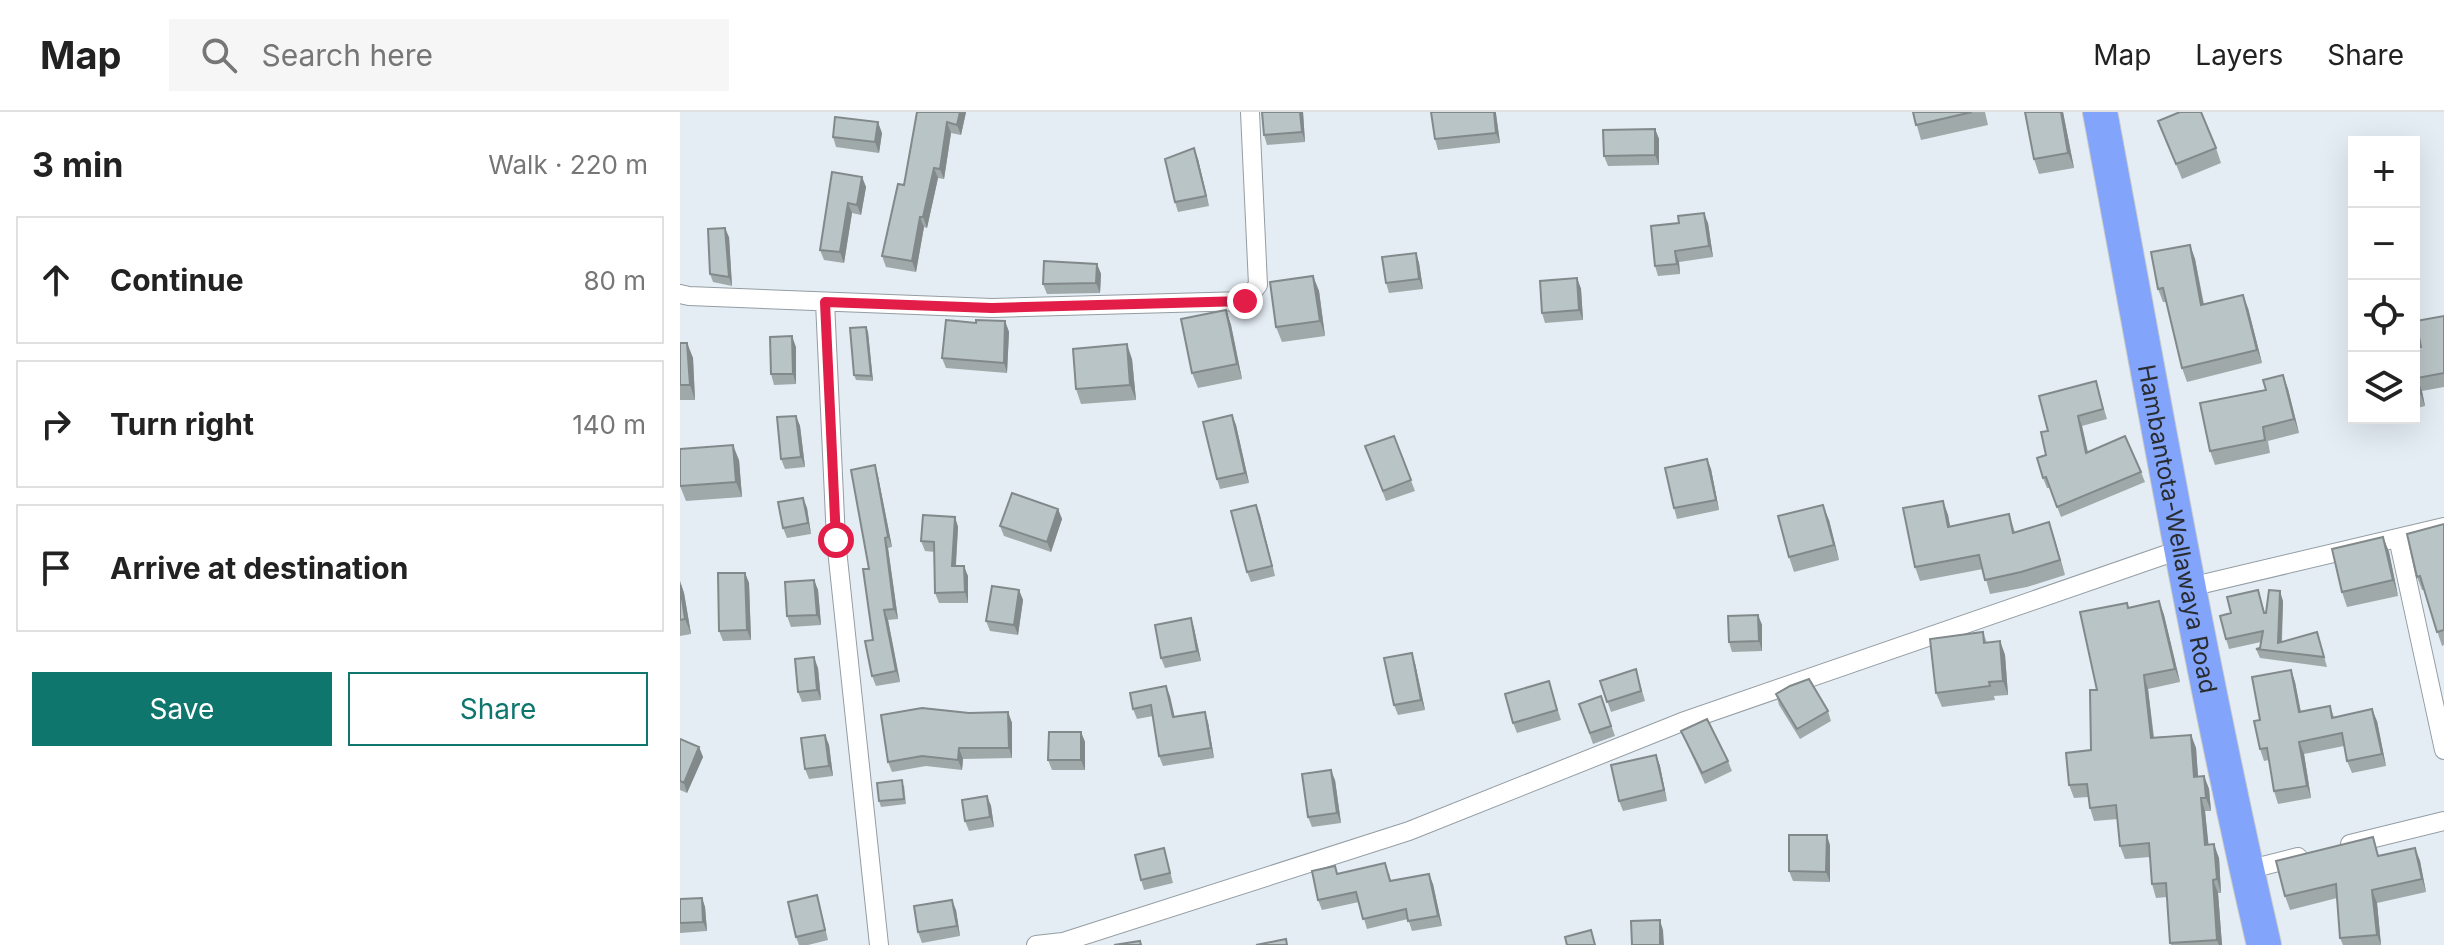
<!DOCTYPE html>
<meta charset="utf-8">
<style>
body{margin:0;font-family:Inter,sans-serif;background:#f6f6f6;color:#222}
.controls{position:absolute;right:24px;top:24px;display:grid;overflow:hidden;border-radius:0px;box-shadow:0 8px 32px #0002}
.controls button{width:72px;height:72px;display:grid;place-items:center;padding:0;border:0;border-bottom:2px solid #e0e0e0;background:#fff;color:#222;font:40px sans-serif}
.stop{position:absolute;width:24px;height:24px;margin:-18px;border:6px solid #e11d48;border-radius:50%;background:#fff}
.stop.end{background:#e11d48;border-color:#fff;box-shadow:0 2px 8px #0008}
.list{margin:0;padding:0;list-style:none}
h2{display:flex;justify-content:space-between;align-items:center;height:104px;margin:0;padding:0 32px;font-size:34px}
h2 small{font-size:26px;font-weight:400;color:#767676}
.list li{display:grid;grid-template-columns:52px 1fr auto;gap:24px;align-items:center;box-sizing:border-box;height:128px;margin:0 16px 16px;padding:0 16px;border:2px solid #e0e0e0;border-radius:0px}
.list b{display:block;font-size:30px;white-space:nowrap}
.list em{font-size:26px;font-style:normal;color:#767676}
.actions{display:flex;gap:16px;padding:24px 32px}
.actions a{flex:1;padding:18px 0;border:2px solid #0f766e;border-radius:0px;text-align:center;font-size:28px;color:#0f766e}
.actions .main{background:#0f766e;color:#fff}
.icon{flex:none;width:44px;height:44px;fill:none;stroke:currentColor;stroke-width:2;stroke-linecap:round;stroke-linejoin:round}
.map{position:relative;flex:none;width:1764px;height:833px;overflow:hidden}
header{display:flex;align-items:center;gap:48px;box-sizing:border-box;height:112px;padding:0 40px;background:#fff;border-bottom:2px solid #e0e0e0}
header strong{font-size:38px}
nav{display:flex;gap:44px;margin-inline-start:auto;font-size:28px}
.search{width:560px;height:72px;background:#f6f6f6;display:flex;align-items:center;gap:20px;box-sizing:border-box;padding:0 28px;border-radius:0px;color:#767676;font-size:30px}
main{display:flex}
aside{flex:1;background:#fff}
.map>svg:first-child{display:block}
</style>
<header>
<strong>Map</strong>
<div class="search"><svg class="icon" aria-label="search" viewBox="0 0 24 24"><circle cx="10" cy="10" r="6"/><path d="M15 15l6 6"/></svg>Search here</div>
<nav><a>Map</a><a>Layers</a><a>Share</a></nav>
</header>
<main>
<aside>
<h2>3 min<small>Walk · 220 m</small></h2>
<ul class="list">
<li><svg class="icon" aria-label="ahead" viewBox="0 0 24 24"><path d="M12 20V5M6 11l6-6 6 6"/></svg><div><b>Continue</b></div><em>80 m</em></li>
<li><svg class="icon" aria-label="right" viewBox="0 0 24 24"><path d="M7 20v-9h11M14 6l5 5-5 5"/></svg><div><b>Turn right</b></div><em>140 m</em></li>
<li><svg class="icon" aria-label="arrive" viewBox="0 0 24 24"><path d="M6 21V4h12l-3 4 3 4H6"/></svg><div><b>Arrive at destination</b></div></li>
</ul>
<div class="actions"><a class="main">Save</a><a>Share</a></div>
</aside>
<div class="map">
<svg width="1764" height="833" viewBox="0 0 1764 833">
<rect width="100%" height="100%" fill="#e4edf4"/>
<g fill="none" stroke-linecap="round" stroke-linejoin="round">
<g stroke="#949da3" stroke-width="20">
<path id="street" d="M0 182 9 184 312 196 565 189 578 173 570 0
M145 190 156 428 199 833
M1718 426 1764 638
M1510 475 1764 415
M1670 732 1764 709
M1567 758 1618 745
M356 833 383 830 729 719 1002 610 1502 437"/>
</g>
<g stroke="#c8c8c9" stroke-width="36">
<g id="highway">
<path id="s1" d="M1420 0C1472 278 1520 557 1584 833"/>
</g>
</g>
<use href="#street" stroke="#fff" stroke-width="18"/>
<use href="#highway" stroke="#82a4fa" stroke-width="34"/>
</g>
<path fill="#9fa9aa" d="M237 0H286L281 23 271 21 264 67 258 66 247 116 244 115 236 160 206 155 202 144 224 73Z
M623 0 625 30 587 33 584 23Z
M1233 0H1305L1308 13 1241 28Z
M1345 0H1383L1394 56 1359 62 1354 47Z
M816 2 820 31 758 38 755 27Z
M1478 9 1536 36 1541 51 1502 67Z
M975 17 979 27V53L928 54 924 44Z
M202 21 199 41 156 35 153 25Z
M518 47 529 94 498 100 495 90Z
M182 65 186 75 181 103 172 101 164 151 144 148 140 138Z
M1028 111 1033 145 999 150 1000 162 978 164 975 154Z
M49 125 52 174 33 170 30 162Z
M1510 133 1515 147 1524 192 1568 196 1582 251 1507 270 1502 256 1486 190H1483L1478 177Z
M736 141 739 151 743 177 709 181 706 171Z
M417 152 421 162 420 181 367 182 363 172Z
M633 164 639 179 645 224 602 230 596 215Z
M897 166 901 177 903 208 865 211 862 201Z
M546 198 551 213 562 267 518 276 512 261Z
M1764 204V275L1742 279 1745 294 1734 297V236L1741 235Z
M325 209 329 220 327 261 266 256 262 246Z
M186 215 188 220 193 269 176 268 174 263Z
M0 231H7L13 246 15 288H0Z
M116 235V272L94 273 91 262Z
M452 247 456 288 401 292 396 277Z
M1603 263 1608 277 1619 321 1588 329 1590 341 1535 353 1530 339 1586 278Z
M1419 280 1427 307 1402 314 1408 340 1461 360 1465 370 1381 405 1370 376H1367L1363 366 1368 319Z
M552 303 556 313 569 371 540 377 537 367Z
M116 304 120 314 125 355 105 357 101 347Z
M714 324 735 379 706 389 685 334Z
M1027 347 1031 357 1039 398 997 407 994 396Z
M59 348 62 385 6 389 0 374Z
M195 353 198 364 212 435 208 436 218 507 208 508 220 570 196 574 192 564Z
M123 386 127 396 131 422 107 426 103 416Z
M1263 389 1268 403 1270 414 1329 402 1335 420 1369 410 1385 463 1347 475 1310 482 1303 457 1240 469 1235 455Z
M576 393 595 464 571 470 567 460Z
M378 397 382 407 371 440 324 424 320 414Z
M275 405 278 415 276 454 288 464V491H259L255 481V440L245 439 241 429Z
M1149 408 1159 448 1114 460 1109 445Z
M1764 412V533L1762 534 1744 478H1742L1737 465 1762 413Z
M1703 425 1709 440 1718 484 1667 495 1662 480Z
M65 461 69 471 71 528 43 529 39 519Z
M134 468 138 478 141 513 111 515 107 504Z
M0 469 4 481 11 522 0 524Z
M339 478 343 488 338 523 310 519 306 509Z
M1578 478 1585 501 1603 489 1602 530H1640L1647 555 1580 546 1576 537 1580 536 1581 530 1549 537 1546 527 1551 501Z
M1479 489 1484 503 1500 570 1468 577 1474 625 1511 623 1516 636 1518 664H1524L1529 677 1531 699H1525L1528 733 1539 746 1541 781H1538L1542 833H1491L1487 785 1476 786 1472 772 1470 745 1445 747 1440 734 1438 707 1414 709 1410 696 1408 685 1394 686 1389 673 1411 638 1417 578 1449 496Z
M1078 503 1082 513V539L1052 540 1049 530Z
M511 506 514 516 521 549 485 556 481 546Z
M1303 520 1307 531 1320 529 1325 543 1328 583 1314 584 1315 588 1262 595 1256 581Z
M735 551 745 598 718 603 714 593Z
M138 556 141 588 122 590 118 580Z
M956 557 965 589 931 600 920 569Z
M1611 558 1615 570 1621 600 1650 594 1654 605 1697 609 1706 654 1672 661 1667 649 1664 634 1624 642 1631 686 1598 692 1594 679 1589 648 1584 649 1580 637V608Z
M869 569 881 608 837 621 833 611Z
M486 574 494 605 528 610 534 646 483 654 479 644 473 604 457 607 453 597Z
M1096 582 1148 599 1151 609 1120 627 1099 593Z
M921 584 935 624 913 632 899 592Z
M328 600 332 611V646L283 647 282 658 246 654 212 660 208 650 289 601Z
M1001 619 1048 649 1052 659 1025 672Z
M401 620 405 630V658H372L368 648Z
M145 623 149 633 153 664 129 667 125 657Z
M0 627 19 635 23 645 7 681 0 678Z
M976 643 980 654 987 689 943 699 939 689Z
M655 668 661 711 632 715 628 705Z
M224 673 226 692 201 695 199 689Z
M307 684 311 694 314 715 289 719 285 709Z
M1150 733V770L1113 769 1109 759Z
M484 736 493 771 464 778 461 768Z
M1735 736 1740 749 1746 780 1697 791 1701 833H1663L1660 826 1657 786 1610 798 1605 784 1699 744Z
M709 761 711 769 753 772 762 814 732 819 728 807 687 817 679 790 642 798 638 788 658 762Z
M22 786 25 795 27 819 0 821V787Z
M140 794 148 828 128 833H119L116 825Z
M276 798 280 824 242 831 238 820Z"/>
<path fill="#82898b" d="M280 0H286L281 23 277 13Z
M620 0H623L625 30 622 20Z
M814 0H816V2L820 31 816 21Z
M1381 0H1383L1394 56 1388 41Z
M198 10 202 21 199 41 195 30Z
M267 10 271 21 264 67 260 57Z
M975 17 979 27V53L975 43Z
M514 36 518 47 529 94 526 84Z
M254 56 258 66 247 116 243 105Z
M182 65 186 75 181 103 177 93Z
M168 91 172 101 164 151 160 140Z
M1024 101 1028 111 1033 145 1029 134Z
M240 105 244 115 236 160 232 149Z
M45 116 49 125 52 174 49 165Z
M1510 133 1515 147 1526 207 1521 193Z
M995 139 999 150 1000 162 997 152Z
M736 141 739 151 743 177 739 167Z
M417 152 421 162 420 181 416 171Z
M633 164 639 179 645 224 640 209Z
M897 166 901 177 903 208 899 198Z
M1563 183 1568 196 1582 251 1577 238Z
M546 198 551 213 562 267 557 252Z
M325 209 329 220 327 261 324 251Z
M186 215 188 220 193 269 191 264Z
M112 224 116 235V272L113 262Z
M7 231 13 246 15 288 10 273Z
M447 232 452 247 456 288 450 273Z
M1603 263 1608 277 1619 321 1614 307Z
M1737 266 1742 279 1745 294 1740 281Z
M552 303 556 313 569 371 565 361Z
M116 304 120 314 125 355 121 345Z
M1398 304 1402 314 1410 351 1406 341Z
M53 333 59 348 62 385 56 370Z
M1027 347 1031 357 1039 398 1036 388Z
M195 353 198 364 212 435 208 425Z
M123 386 127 396 131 422 128 411Z
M1263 389 1268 403 1273 429 1268 415Z
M576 393 580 403 595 464 592 454Z
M1143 393 1149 408 1159 448 1154 433Z
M378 397 382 407 371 440 367 430Z
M275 405 278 415 275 464 272 454Z
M1369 410 1374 425 1385 463 1380 448Z
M1703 425 1709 440 1718 484 1713 468Z
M205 426 208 436 218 507 214 497Z
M284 454 288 464V491L285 480Z
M65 461 69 471 71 528 67 518Z
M134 468 138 478 141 513 137 503Z
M0 469 4 481 11 522 5 507Z
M339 478 343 488 338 523 334 513Z
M1600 479 1603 489 1601 540 1598 531Z
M1479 489 1484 503 1500 570 1495 557Z
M204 498 208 508 220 570 216 559Z
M1078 503 1082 513V539L1079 529Z
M511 506 514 516 521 549 517 539Z
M1320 529 1325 543 1328 583 1323 569Z
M732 541 735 551 745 598 741 588Z
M134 545 138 556 141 588 137 578Z
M1611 558 1615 570 1623 612 1619 600Z
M1464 563 1468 577 1475 639 1471 626Z
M486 574 490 584 497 615 493 605Z
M1692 597 1697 609 1706 654 1702 642Z
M328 600 332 611V646L329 636Z
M525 600 528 610 534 646 531 636Z
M401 620 405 630V658L401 648Z
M145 623 149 633 153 664 149 654Z
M1511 623 1516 636 1519 678 1514 665Z
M1619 630 1624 642 1631 686 1627 674Z
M19 635 23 645 7 681 4 671Z
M279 636 283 647 282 658 278 648Z
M976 643 980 654 987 689 984 678Z
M651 658 655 668 661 711 657 701Z
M1524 664 1529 677 1531 699 1526 686Z
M307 684 311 694 314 715 310 705Z
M1521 686 1525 699 1530 746 1525 733Z
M1147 723 1150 733V770L1146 760Z
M1534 732 1539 746 1541 781 1537 767Z
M1735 736 1740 749 1746 780 1742 767Z
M749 762 753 772 762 814 758 804Z
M1533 768 1538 781 1542 833H1539L1537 828Z
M1692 778 1697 791 1701 833 1697 823Z
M22 786 25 795 27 819 23 810Z
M272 788 276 798 280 824 277 814Z
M980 808 983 818 984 833H980Z"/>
<path fill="#b9c4c6" stroke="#82898b" stroke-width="2" d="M237 0H280L277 13 267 10 260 57 254 56 243 105H240L232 149 202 144 218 72 224 73Z
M582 0H620L622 20 584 23Z
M751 0H814L816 21 755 27Z
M1233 0H1292L1236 13Z
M1345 0H1381L1388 41 1354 47Z
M1500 0H1521L1536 36 1496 52 1478 9Z
M155 5 198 10 195 30 153 25Z
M975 17V43L924 44 923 18Z
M514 36 526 84 495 90 485 47Z
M152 60 182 65 177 93 168 91 160 140 140 138Z
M1024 101 1029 134 995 139 997 152 975 154 971 114 999 111 998 104Z
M45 116 49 165 30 162 28 117Z
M1510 133 1521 193 1563 183 1577 238 1502 256 1483 176 1478 177 1471 140Z
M736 141 739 167 706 171 702 145Z
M364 149 417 152 416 171 363 172Z
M633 164 640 209 596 215 590 170Z
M897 166 899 198 862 201 860 169Z
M546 198 557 252 512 261 501 207Z
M1764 204V261L1737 266 1740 281 1734 283V236L1741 235 1736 209Z
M266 208 296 211V208L325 209 324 251 262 246Z
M186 215 191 264 174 263 170 216Z
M112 224 113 262H91L90 225Z
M0 231H7L10 273H0Z
M447 232 450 273 396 277 393 237Z
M1603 263 1614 307 1583 315 1585 328 1530 339 1520 291 1586 278 1583 268Z
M1416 269 1423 297 1398 304 1406 341 1445 324 1461 360 1377 395 1366 365 1363 366 1357 346 1366 343 1361 320 1368 319 1359 284Z
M552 303 565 361 537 367 523 310Z
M116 304 121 345 101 347 97 305Z
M714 324 731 368 703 379 685 334Z
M53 333 56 370 0 374V337Z
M1027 347 1036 388 994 396 985 356Z
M195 353 208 425 205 426 214 497 204 498 216 559 192 564 185 529 193 528 183 457H189L171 358Z
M332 381 378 397 367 430 320 414Z
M123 386 128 411 103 416 98 390Z
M1263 389 1268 415 1329 402 1333 421 1369 410 1380 448 1341 460 1305 468 1299 443 1235 455 1223 396Z
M576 393 592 454 567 460 551 399Z
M1143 393 1154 433 1109 445 1098 404Z
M243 403 275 405 272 454H284L285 480 255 481 254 430 241 429Z
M1764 412V518L1757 520 1740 464 1737 465 1727 422Z
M1703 425 1713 468 1662 480 1652 437Z
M38 461H65L67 518 39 519Z
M134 468 137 503 107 504 105 470Z
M0 473 5 507 0 508Z
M312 474 339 478 334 513 306 509Z
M1578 478 1584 501H1586L1589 478 1600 479 1598 531 1637 520 1644 545 1576 537 1580 536 1583 519 1546 527 1540 504 1551 501 1547 485Z
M1479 489 1495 557 1464 563 1471 626 1511 623 1514 665 1524 664 1526 686H1521L1525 733 1534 732 1537 767 1533 768 1537 828 1490 831 1486 771 1472 772 1469 731 1440 734 1436 693 1410 696 1407 672 1389 673 1386 641 1411 638 1410 578H1417L1400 500 1447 491 1448 496Z
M1078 503 1079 529 1049 530 1048 504Z
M511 506 517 539 481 546 475 513Z
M1303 520 1304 531 1320 529 1323 569 1309 570 1310 574 1256 581 1250 527Z
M732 541 741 588 714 593 704 546Z
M134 545 137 578 118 580 115 547Z
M956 557 961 579 927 590 920 569Z
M1611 558 1619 600 1650 594 1652 606 1692 597 1702 642 1667 649 1662 621 1619 630 1627 674 1594 679 1587 636 1580 637 1574 609 1580 608 1572 565Z
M1129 567 1148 599 1117 617 1096 582 1110 574Z
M869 569 877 598 833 611 825 582Z
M486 574 493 605 525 600 531 636 479 644 471 593 453 597 450 581Z
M921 584 931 614 910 621 899 592Z
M242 596 289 601 328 600 329 636H279L278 648 242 644 208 650 201 603Z
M1027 607 1048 649 1022 661 1001 619Z
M369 620H401V648H368Z
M145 623 149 654 125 657 121 626Z
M0 627 19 635 4 671 0 669Z
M976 643 984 678 939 689 931 653Z
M651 658 657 701 628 705 622 662Z
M222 668 224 687 199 689 197 671Z
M307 684 310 705 285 709 282 688Z
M1109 723H1147L1146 760 1109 759Z
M1693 725 1698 744 1735 736 1742 767 1692 778 1697 823 1660 826 1656 772 1605 784 1596 749Z
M484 736 490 761 461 768 455 743Z
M705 751 710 769 749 762 758 804 728 809 726 797 683 807 676 780 638 788 632 759 655 754 657 762Z
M137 783 145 818 116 825 108 790Z
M22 786 23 810 0 811V787Z
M272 788 277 814 238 820 234 794Z
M980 808V833H952L951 809Z
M911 818 915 833H887L885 825Z
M606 827 607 833H576Z
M460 829 461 833H434Z"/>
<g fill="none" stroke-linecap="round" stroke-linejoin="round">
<path stroke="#e11d48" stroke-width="10" d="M156 428 145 190 312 196 565 189"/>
</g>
<g text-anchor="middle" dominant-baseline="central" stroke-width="8" stroke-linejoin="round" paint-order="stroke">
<g font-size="24" fill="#2a2d30" stroke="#e4edf4">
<text stroke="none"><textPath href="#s1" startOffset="424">Hambantota-Wellawaya Road</textPath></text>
</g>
</g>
</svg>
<div class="controls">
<button>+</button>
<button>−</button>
<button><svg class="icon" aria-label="locate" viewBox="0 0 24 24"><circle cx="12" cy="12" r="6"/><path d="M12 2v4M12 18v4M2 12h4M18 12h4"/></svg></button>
<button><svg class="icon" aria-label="layers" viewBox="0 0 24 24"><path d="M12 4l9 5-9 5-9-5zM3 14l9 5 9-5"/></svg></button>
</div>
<div class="stop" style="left:156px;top:428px"></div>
<div class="stop end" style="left:565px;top:189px"></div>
</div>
</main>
